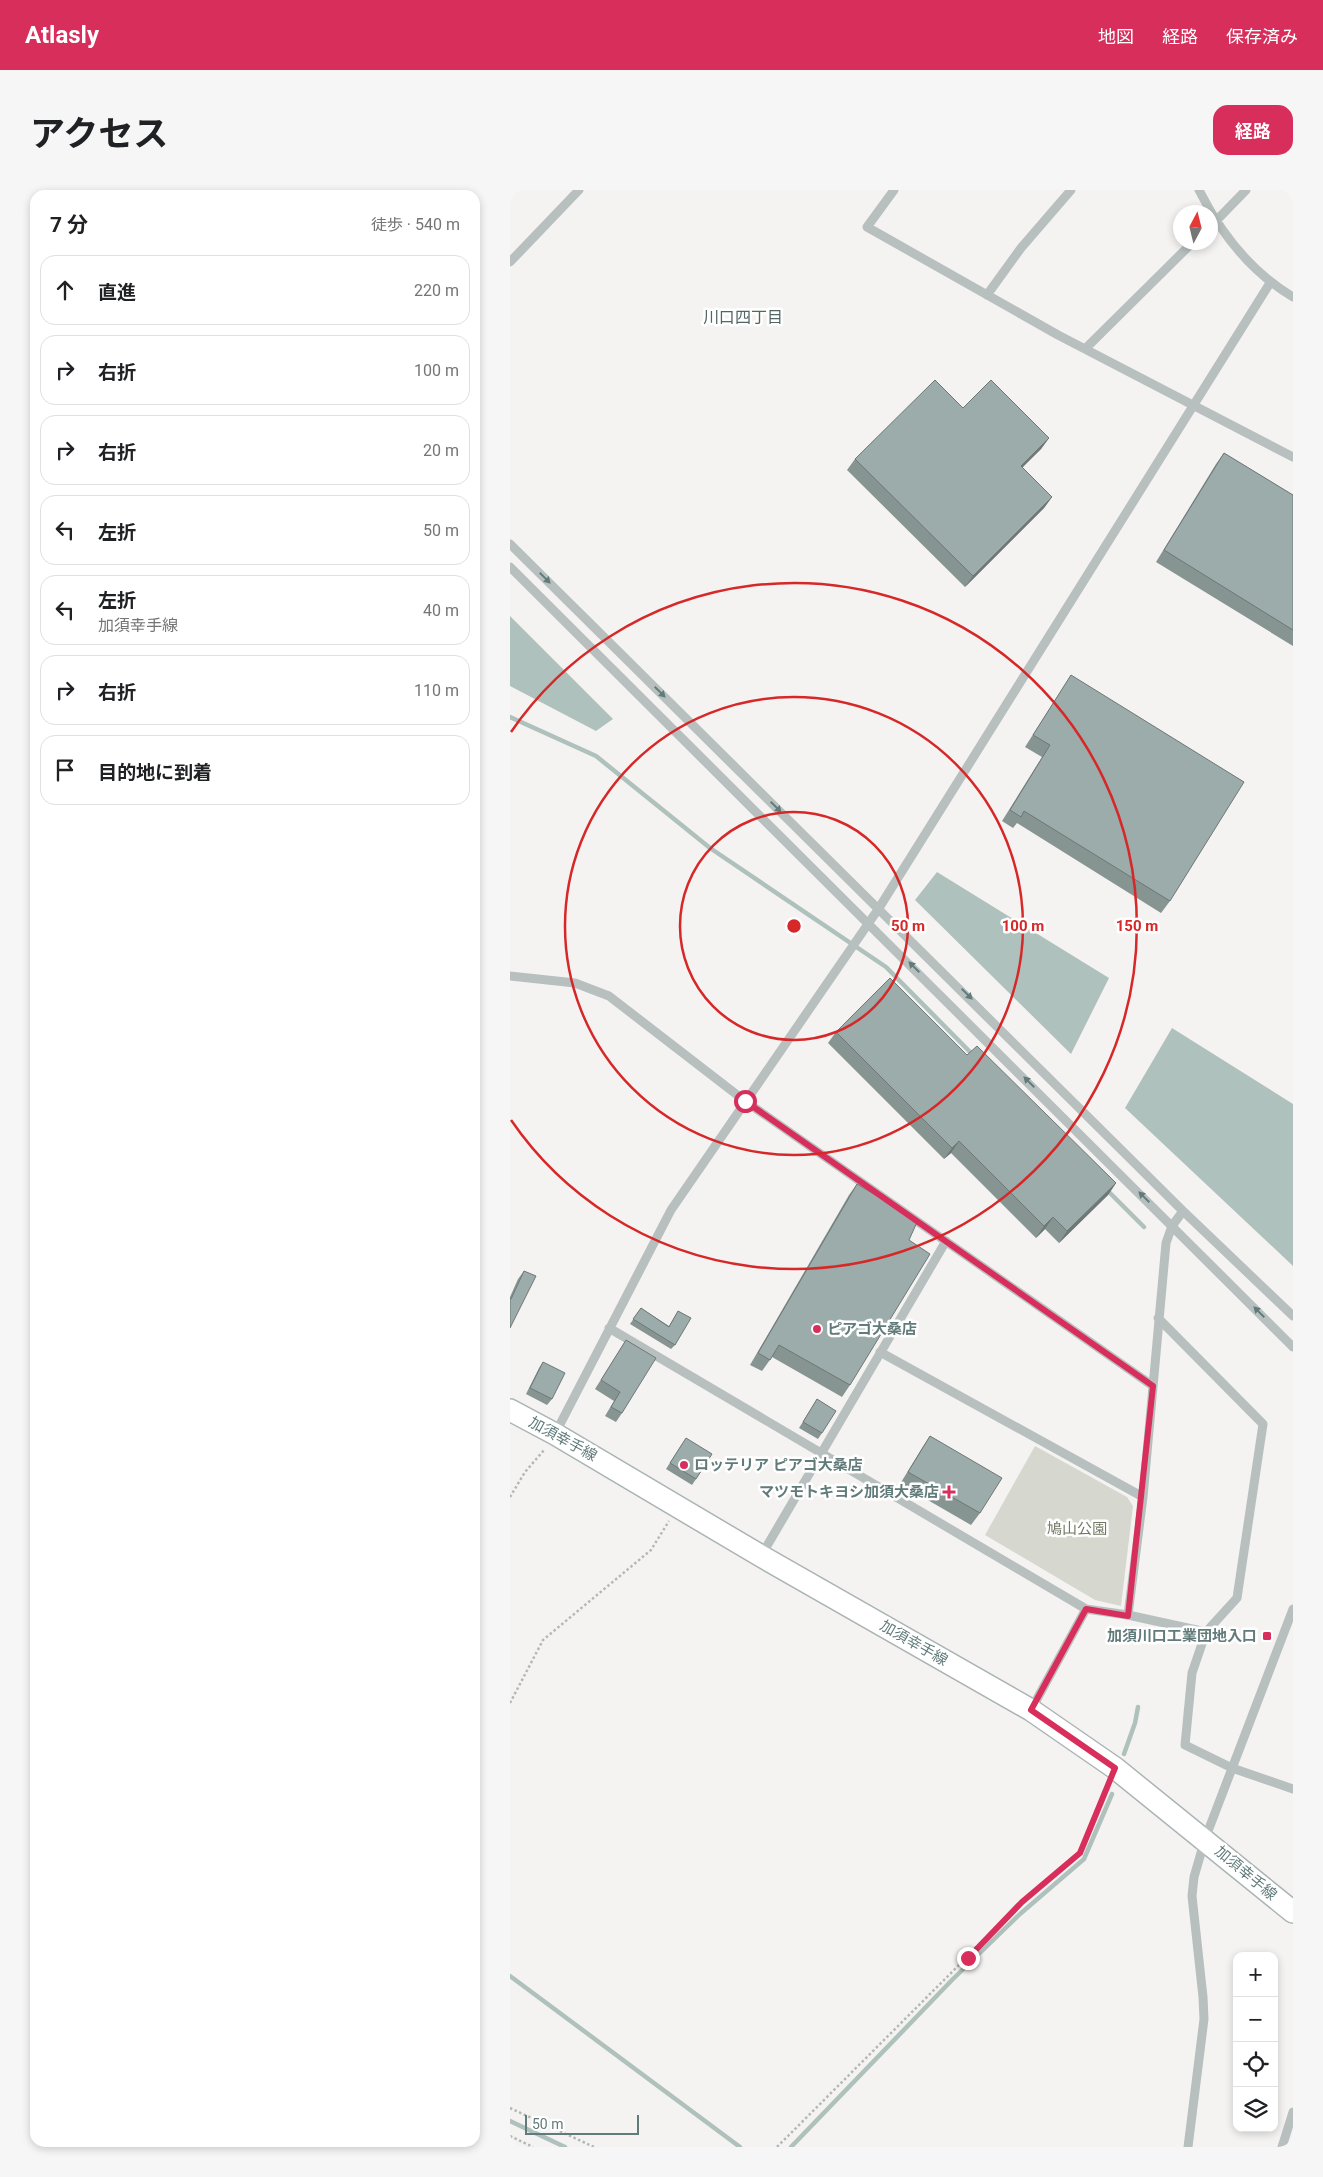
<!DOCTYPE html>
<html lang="ja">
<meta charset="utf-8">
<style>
body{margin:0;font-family:Roboto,"Noto Sans JP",sans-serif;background:#f6f6f6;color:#202124}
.controls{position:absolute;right:15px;bottom:15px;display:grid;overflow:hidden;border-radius:10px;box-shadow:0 2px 8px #0003}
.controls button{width:45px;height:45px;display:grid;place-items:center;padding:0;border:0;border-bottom:1px solid #e0e0e0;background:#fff;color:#202124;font:25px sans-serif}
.compass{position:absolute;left:663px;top:15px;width:45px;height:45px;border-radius:50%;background:#fff;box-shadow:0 2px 8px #0003;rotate:7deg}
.scale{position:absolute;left:15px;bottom:12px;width:114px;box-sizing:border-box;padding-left:5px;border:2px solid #617b7a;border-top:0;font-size:14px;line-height:18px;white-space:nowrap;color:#617b7a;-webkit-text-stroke:4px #fff;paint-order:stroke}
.stop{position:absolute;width:15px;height:15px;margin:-11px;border:4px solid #d82e5c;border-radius:50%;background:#fff}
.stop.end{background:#d82e5c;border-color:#fff;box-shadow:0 1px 5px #0008}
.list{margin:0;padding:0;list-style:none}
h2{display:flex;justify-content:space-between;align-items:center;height:65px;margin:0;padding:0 20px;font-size:21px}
h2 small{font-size:16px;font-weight:400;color:#757577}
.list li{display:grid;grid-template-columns:32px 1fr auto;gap:15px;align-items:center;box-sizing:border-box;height:70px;margin:0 10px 10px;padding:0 10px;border:1px solid #e0e0e0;border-radius:15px}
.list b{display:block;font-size:19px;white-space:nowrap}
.list p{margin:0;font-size:16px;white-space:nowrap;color:#757577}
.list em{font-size:16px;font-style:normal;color:#757577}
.icon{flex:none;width:28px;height:28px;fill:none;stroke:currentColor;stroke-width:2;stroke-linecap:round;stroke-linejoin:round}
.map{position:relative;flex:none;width:783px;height:1957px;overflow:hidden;border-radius:15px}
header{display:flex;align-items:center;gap:30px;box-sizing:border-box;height:70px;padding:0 25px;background:#d82e5c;color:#fff}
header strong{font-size:24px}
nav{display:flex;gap:28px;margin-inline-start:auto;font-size:18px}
.intro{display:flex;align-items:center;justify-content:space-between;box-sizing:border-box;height:120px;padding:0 30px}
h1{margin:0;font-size:35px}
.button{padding:12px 22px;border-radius:15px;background:#d82e5c;color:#fff;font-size:18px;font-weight:700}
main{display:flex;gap:30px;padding:0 30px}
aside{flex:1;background:#fff;border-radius:15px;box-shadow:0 2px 8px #0003}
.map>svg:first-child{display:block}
</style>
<header>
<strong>Atlasly</strong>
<nav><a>地図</a><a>経路</a><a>保存済み</a></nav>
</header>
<div class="intro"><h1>アクセス</h1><a class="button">経路</a></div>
<main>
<aside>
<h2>7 分<small>徒歩 · 540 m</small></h2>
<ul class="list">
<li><svg class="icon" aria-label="ahead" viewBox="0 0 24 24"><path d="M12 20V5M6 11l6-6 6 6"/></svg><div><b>直進</b></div><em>220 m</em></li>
<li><svg class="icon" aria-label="right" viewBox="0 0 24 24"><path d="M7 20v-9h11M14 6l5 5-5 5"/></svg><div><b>右折</b></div><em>100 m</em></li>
<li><svg class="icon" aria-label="right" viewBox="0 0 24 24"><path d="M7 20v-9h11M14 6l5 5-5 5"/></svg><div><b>右折</b></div><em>20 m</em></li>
<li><svg class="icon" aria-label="left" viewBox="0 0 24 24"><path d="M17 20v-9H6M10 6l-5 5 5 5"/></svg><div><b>左折</b></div><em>50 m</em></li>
<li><svg class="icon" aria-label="left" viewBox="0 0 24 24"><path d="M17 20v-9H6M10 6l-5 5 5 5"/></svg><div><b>左折</b><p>加須幸手線</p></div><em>40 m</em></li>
<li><svg class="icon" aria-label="right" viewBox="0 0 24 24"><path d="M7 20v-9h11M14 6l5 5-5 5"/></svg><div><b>右折</b></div><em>110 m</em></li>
<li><svg class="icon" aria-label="arrive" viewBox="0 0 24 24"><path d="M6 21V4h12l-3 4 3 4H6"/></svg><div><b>目的地に到着</b></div></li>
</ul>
</aside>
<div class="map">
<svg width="783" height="1957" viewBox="0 0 783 1957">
<rect width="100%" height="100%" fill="#f5f3f1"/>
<path fill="#d6d7ce" d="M525 1256 617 1307 623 1316 611 1416 585 1410 475 1345Z"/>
<path fill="#afc1bc" d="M0 426 103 529 86 541 0 496Z
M427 682 599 788 561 864 405 710Z
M662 838 783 914V1076L615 918Z"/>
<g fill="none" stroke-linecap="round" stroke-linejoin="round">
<path stroke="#afc1bc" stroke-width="4.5" d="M0 527 86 566 200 658 376 777 464 866
M596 999 634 1037
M614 1564 625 1533 628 1517
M0 1786 230 1957
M0 1931 55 1957
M281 1957 442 1790 510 1724 574 1669 602 1604"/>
<g stroke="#abb4b4" stroke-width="24">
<path id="major" d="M0 1220 45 1244 251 1366 521 1520 605 1578 783 1722"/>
</g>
<path stroke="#b2b8b8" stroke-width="2.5" stroke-dasharray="2.5 2.5" stroke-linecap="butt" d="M0 1307 15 1282 35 1259
M0 1513 33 1450 141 1360 159 1331
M0 1918 84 1957
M0 1946 23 1957
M267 1957 512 1712 570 1663 598 1595"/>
<path stroke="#b7c0bf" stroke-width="9" d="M384 0 357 37 548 145 783 267
M689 0C711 44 741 82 783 107
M701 36 736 0
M0 72 69 0
M477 105 511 58 561 0
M575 159 683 52
M0 354 673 1021 783 1126
M0 377 783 1157
M0 786 65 793 99 806 235 911 643 1196
M648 1128 753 1234 727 1408 696 1442 682 1483 675 1555 722 1578 783 1599
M99 1138 576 1419 618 1425 633 1307 656 1053 662 1036 673 1021
M370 1162 633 1307
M45 1244 161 1020 369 718 760 93
M251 1366 436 1051
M618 1425 696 1442
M521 1520 576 1419
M678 1957 694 1829 693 1807 682 1706 684 1687 695 1649 783 1419
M772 1957 783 1922"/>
<use href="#major" stroke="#fff" stroke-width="21"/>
</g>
<path fill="#869492" d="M453 218 539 248 531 259 512 277 542 307 534 318 455 397 337 280 345 269Z
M714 263 783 305V456L646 372 706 274Z
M561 485 660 711 651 723 507 633 503 638 492 631 532 567 515 557Z
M326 842 457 865 606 993 598 1005 549 1053 535 1039 526 1048 441 963 434 969 318 853Z
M347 994 399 1050 340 1195 332 1207 262 1167 252 1181 240 1175 339 1005Z
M14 1081 0 1138V1107L8 1089Z
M131 1118 159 1136 168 1121 165 1155 161 1159 120 1134Z
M116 1150 112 1223 106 1232 95 1226 104 1211 85 1199Z
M33 1172 42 1209 37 1215 16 1204 29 1178Z
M307 1209 312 1243 308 1249 289 1238Z
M420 1246 470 1323 461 1335 390 1294 412 1258Z
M172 1254 186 1289 182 1295 156 1279Z"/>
<path fill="#6d7877" d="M539 248 531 259 503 287 511 276Z
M542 307 534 318 455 397 463 386Z
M449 951 441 963 434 969 442 958Z
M606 993 598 1005 549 1053 557 1041Z
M543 1027 535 1039 526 1048 534 1036Z"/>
<path fill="#9cacaa" stroke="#6d7877" d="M425 190 453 218 481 190 539 248 511 276 542 307 463 386 345 269Z
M714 263 783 305V440L654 360Z
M561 485 734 592 660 711 514 621 511 627 500 620 540 555 523 545Z
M380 788 457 865 467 856 606 993 557 1041 543 1027 534 1036 449 951 442 958 326 842Z
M347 994 408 1030 399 1050 420 1064 340 1195 269 1155 260 1170 248 1163Z
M14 1081 26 1086 0 1138V1109H1Z
M131 1118 159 1137 168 1121 181 1128 165 1155 123 1129Z
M116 1150 146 1168 112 1223 101 1217 110 1202 91 1190Z
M33 1172 55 1183 42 1209 20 1198Z
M307 1209 326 1221 312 1243 293 1232Z
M420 1246 492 1288 470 1323 398 1282Z
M176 1248 202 1264 186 1289 160 1273Z"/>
<defs><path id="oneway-solid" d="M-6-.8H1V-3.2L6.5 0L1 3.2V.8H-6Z" transform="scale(1.25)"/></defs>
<g fill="#617b7a">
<use href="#oneway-solid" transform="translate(35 388) rotate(45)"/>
<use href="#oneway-solid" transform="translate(150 502) rotate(45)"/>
<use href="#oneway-solid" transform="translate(266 617) rotate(45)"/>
<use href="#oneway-solid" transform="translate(404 777) rotate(-135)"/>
<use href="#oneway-solid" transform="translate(457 804) rotate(45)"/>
<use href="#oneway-solid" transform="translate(519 892) rotate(-135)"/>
<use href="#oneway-solid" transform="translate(634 1007) rotate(-135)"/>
<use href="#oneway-solid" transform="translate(749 1122) rotate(-135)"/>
</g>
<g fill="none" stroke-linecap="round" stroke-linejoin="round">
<path stroke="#d82e5c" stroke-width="6" d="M235 911 643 1196 618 1426 576 1419 521 1520 605 1578 570 1663 512 1712 458 1768"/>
</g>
<g fill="none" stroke="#d62828" stroke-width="2.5">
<circle cx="284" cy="736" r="114"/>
<circle cx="284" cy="736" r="229"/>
<path d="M1 542A343 343 0 1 1 1 930"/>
</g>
<g fill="#d82e5c" stroke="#fff" stroke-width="2">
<circle cx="307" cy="1139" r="5"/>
<circle cx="174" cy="1275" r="5"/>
<path d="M436.5 1294.5h5v5h5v5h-5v5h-5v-5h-5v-5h5z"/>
<rect x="752" y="1441" width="10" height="10" rx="2.5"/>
</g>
<g text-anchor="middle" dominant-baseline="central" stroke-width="5" stroke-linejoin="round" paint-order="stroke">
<g font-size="15" font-weight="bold" fill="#617b7a" stroke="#fff" text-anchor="start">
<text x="317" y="1139">ピアゴ大桑店</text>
<text x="184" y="1275">ロッテリア ピアゴ大桑店</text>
<text x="429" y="1302" text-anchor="end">マツモトキヨシ加須大桑店</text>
<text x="747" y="1446" text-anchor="end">加須川口工業団地入口</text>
</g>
<g font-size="15" fill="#617b7a" stroke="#fff">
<text transform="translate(53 1249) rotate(29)">加須幸手線</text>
<text transform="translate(404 1453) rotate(30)">加須幸手線</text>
<text transform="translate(736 1683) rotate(40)">加須幸手線</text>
</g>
<g font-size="15" fill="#727864" stroke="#fff">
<text x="567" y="1339">鳩山公園</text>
</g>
<g font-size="16" fill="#536665" stroke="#fff">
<text x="233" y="127">川口四丁目</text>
</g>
</g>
<circle cx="284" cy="736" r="8" fill="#d62828" stroke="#fff" stroke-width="2.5"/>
<g font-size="15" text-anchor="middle" font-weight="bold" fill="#d62828" stroke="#fff" stroke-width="5" stroke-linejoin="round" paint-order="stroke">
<text x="398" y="741">50 m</text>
<text x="513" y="741">100 m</text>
<text x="627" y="741">150 m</text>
</g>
</svg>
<div class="controls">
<button>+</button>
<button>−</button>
<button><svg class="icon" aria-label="locate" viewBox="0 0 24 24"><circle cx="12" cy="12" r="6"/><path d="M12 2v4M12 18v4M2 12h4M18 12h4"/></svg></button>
<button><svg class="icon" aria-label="layers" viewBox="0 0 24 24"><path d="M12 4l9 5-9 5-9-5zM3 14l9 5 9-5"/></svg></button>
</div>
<svg class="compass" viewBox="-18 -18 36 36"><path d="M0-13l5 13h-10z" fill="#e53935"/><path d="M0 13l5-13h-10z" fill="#757577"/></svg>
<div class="scale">50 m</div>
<div class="stop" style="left:235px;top:911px"></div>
<div class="stop end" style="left:458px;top:1768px"></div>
</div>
</main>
